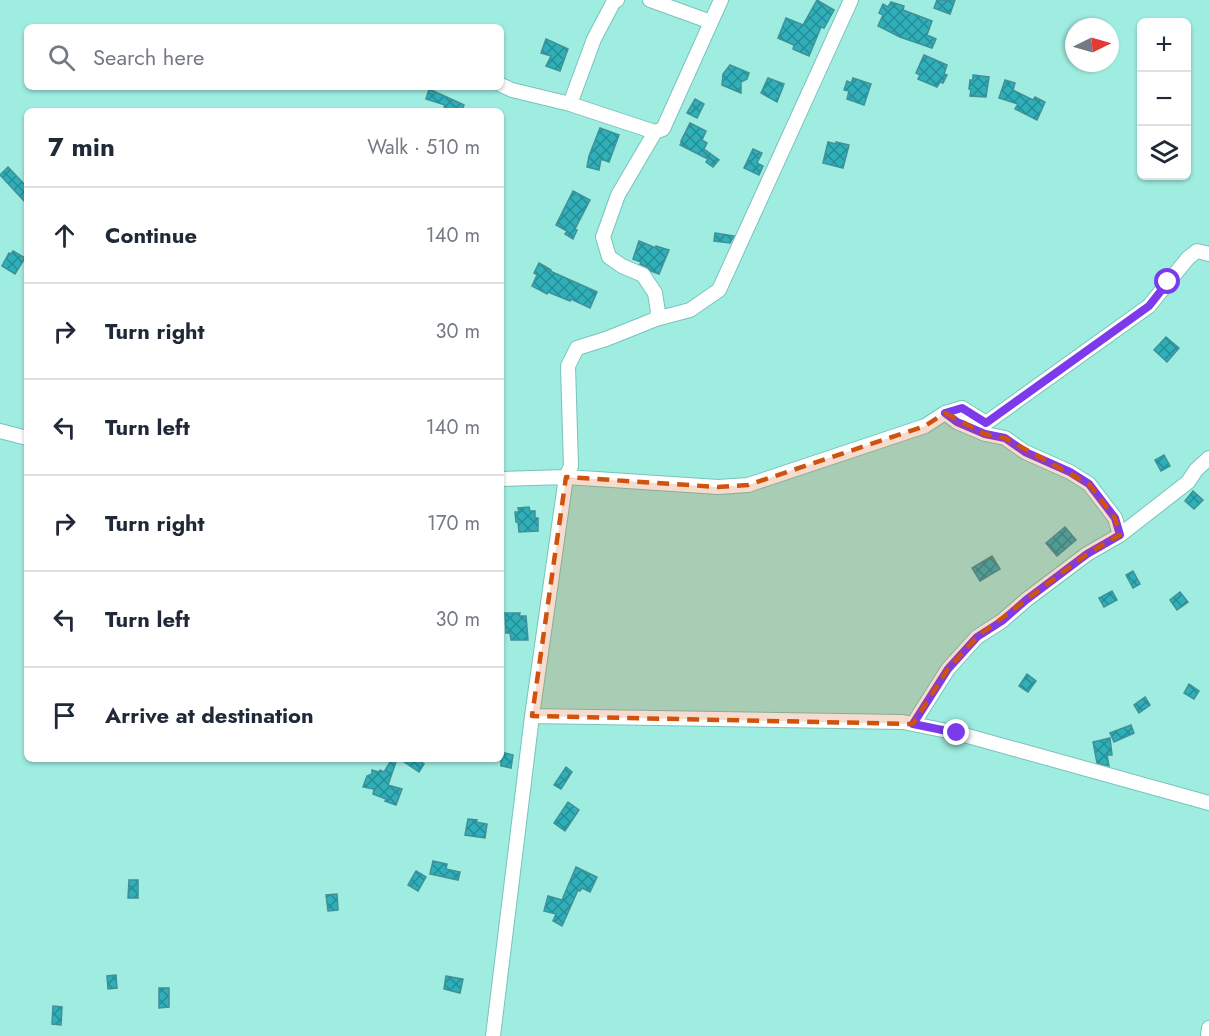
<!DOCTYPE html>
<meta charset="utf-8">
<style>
body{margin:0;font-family:Jost,sans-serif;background:#f6f6f7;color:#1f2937}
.controls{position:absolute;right:18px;top:18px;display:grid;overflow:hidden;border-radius:9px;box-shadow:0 2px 4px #0004}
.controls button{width:54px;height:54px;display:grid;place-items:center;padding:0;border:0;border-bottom:2px solid #e0e1e3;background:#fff;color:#1f2937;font:30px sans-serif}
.compass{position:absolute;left:1065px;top:18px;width:54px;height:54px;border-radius:50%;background:#fff;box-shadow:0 2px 4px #0004;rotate:85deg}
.stop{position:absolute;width:18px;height:18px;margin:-14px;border:4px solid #7c3aed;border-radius:50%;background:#fff}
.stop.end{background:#7c3aed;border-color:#fff;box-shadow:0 2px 6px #0008}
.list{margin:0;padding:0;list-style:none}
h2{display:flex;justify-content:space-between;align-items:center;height:78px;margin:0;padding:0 24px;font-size:26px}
h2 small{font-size:20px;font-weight:400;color:#747a83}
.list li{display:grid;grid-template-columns:39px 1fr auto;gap:18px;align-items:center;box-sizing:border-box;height:96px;padding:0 24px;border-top:2px solid #e0e1e3}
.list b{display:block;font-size:22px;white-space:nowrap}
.list em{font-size:20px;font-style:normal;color:#747a83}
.icon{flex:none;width:33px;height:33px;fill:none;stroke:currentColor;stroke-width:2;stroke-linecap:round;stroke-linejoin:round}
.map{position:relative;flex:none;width:1209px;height:1036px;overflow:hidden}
.search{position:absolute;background:#fff;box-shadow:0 2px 4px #0004;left:24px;top:24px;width:480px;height:66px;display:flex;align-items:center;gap:15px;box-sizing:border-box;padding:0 21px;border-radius:9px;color:#747a83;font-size:22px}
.panel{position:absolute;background:#fff;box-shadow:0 2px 4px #0004;left:24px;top:108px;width:480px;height:654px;border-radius:9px}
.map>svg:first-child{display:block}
</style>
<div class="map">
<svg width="1209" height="1036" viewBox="0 0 1209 1036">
<defs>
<pattern id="building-cross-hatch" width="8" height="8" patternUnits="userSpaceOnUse" patternTransform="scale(1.5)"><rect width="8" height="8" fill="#2fafb9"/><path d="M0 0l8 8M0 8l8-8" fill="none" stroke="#268d95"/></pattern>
</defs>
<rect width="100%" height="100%" fill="#9fece0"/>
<path fill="url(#building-cross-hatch)" stroke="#409098" stroke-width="1.5" d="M817 0 834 10 824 28 821 27 809 56 793 49 794 45 778 38 786 18 803 25Z
M937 0H955L950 14 934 8Z
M891 2 904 6 903 10 932 21 927 35 936 39 932 48 900 37 878 26 883 15 879 13 883 4 888 7Z
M546 39 568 49 560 71 546 66 551 56 541 53Z
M924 55 947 65 944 74 947 75 943 83 940 82 937 87 918 79 920 75 916 73Z
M730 65 749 73 747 79 741 82V93L722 85 723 74Z
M973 75 989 77 986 97 970 96 971 89H969L970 80H973Z
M768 78 784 84 777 102 761 93Z
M853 78 871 84 864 105 847 99 849 91 844 90 847 81 851 83Z
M1005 80 1015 83 1013 90 1033 100 1035 97 1045 102 1037 120 1015 109 1018 104 999 98Z
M429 89 464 105 462 110 455 108 453 111 444 107 445 105 426 99Z
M695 99 704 104 697 118 687 113Z
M690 123 706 131 702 140 707 143 704 149 719 160 713 167 706 162 708 159 680 145 682 141H681Z
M600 128 619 135 609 162 601 159 599 170 587 167 589 156Z
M828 142 836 144V142L849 145 843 168 823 163Z
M753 149 762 153 757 163 763 166 759 175 744 168Z
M8 167 27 187V204L0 175Z
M573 191 590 200 575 229 577 230 573 239 565 234 567 231 556 225Z
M715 233 734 236 730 243 714 241Z
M639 241 656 248V246L669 250 659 274 651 271 647 267 640 264 641 262 633 259Z
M13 251 25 258 15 274 2 266 9 253 11 254Z
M539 263 551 270 550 271 597 292 590 308 571 299 570 301 548 292 547 294 532 286 537 275 534 273Z
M1166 337 1179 348 1167 362 1154 350Z
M1164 455 1170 466 1161 471 1155 460Z
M1193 491 1203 500 1194 509 1185 501Z
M529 507 530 511H535V518H538V531L519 532 518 522H516L515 512H519L518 508Z
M1065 527 1076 540 1057 556 1046 543Z
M992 556 1000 569 980 581 972 568Z
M1133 571 1140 584 1133 588 1126 575Z
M1112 591 1117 600 1104 607 1099 598Z
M1180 592 1188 602 1177 610 1170 600Z
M505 613H520L519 616H526L528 640H511L510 633H506Z
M1027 674 1036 681 1028 692 1019 686Z
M1189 684 1199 691 1194 699 1184 693Z
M1145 697 1150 705 1139 713 1134 705Z
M1131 725 1134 733 1114 742 1110 733Z
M1110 738 1112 755H1107L1109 766 1097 763 1093 742Z
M501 752 513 755 511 768 501 766Z
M392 759H397L388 785 402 789 396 805 385 801 386 799 373 794 374 789 363 787 367 776 372 774V770L379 772 380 770 384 772Z
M400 759H417L424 764 419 772Z
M566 767 572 772 561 789 554 785Z
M568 802 579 810 565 831 554 823Z
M468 819 477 820 476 822 487 824 485 838 465 835Z
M433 861 447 864 446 869 460 872 458 880 430 874Z
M576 867 597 877 590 892 582 888 580 891 578 890 562 926 553 921 556 914 544 911 548 896 562 900Z
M416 871 426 877 418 891 408 885Z
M129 880H138V898H128Z
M337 894 338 910 328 911 326 895Z
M116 975 117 988 108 989 107 976Z
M446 976 463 979 460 993 444 989Z
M159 988H169V1007L159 1008Z
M53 1006 62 1007 61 1025 52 1024Z"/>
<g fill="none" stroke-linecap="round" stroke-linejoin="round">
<g stroke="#78c4b9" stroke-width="16">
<path id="street" d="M650 0 711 22
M501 85 512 90 570 104 655 132
M570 104 594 39 614 1 617 0
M656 319 658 312 655 293 643 275 622 266 609 257 603 237 618 195 655 132 663 129 721 0
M945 413 957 422 985 434 1005 438 1025 452 1070 472 1089 484 1115 518 1120 535
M0 431 27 438
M501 479 566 477 718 487 748 485 925 426 945 413 962 408 986 423 1149 306 1188 258 1197 251 1209 254
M532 716 903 722 957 733 1209 803
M913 724 948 669 977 637 1002 621 1026 600 1087 554 1120 535 1188 482 1196 470 1209 458
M493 1036 532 716 566 477 571 466 568 366 577 348 606 339 656 319 690 310 719 290 851 0
M1208 1036 1209 1028"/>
</g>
<use href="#street" stroke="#fff" stroke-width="14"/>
</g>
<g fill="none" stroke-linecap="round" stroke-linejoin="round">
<path stroke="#7c3aed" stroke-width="8" d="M957 733 913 724 948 669 977 637 1002 621 1026 600 1087 554 1120 535 1115 518 1089 484 1070 472 1025 452 1005 438 985 434 957 422 945 413 962 408 986 423 1149 306 1168 282"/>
</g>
<path fill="#d1520c" fill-opacity="0.2" stroke="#d1520c" stroke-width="4.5" stroke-dasharray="12 8" stroke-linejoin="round" d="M945 413 985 434 1005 438 1089 484 1115 518 1120 535 1087 554 977 637 948 669 913 724 532 716 566 477 718 487 748 485 925 426Z"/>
</svg>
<div class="controls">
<button>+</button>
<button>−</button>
<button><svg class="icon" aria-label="layers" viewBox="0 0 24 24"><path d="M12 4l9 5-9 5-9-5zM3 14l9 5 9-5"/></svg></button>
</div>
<svg class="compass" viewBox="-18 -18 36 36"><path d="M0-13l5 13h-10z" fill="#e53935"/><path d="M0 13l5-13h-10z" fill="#747a83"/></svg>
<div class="stop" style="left:1168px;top:282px"></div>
<div class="stop end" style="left:957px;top:733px"></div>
<div class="search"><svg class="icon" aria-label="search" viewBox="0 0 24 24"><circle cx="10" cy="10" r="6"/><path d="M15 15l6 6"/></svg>Search here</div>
<section class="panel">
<h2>7 min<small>Walk · 510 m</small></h2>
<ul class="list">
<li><svg class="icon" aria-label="ahead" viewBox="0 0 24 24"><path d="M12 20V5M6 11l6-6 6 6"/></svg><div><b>Continue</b></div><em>140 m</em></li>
<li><svg class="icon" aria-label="right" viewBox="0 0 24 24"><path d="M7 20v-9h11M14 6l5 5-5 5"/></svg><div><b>Turn right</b></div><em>30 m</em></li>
<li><svg class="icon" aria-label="left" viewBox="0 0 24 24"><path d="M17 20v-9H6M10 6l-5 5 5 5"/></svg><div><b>Turn left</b></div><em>140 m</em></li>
<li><svg class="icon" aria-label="right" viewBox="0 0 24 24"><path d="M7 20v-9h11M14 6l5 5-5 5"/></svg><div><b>Turn right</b></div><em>170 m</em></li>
<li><svg class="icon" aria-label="left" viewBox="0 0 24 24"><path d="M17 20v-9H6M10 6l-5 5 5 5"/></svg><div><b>Turn left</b></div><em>30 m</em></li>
<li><svg class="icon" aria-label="arrive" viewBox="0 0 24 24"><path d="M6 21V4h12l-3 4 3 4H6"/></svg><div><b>Arrive at destination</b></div></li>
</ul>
</section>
</div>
